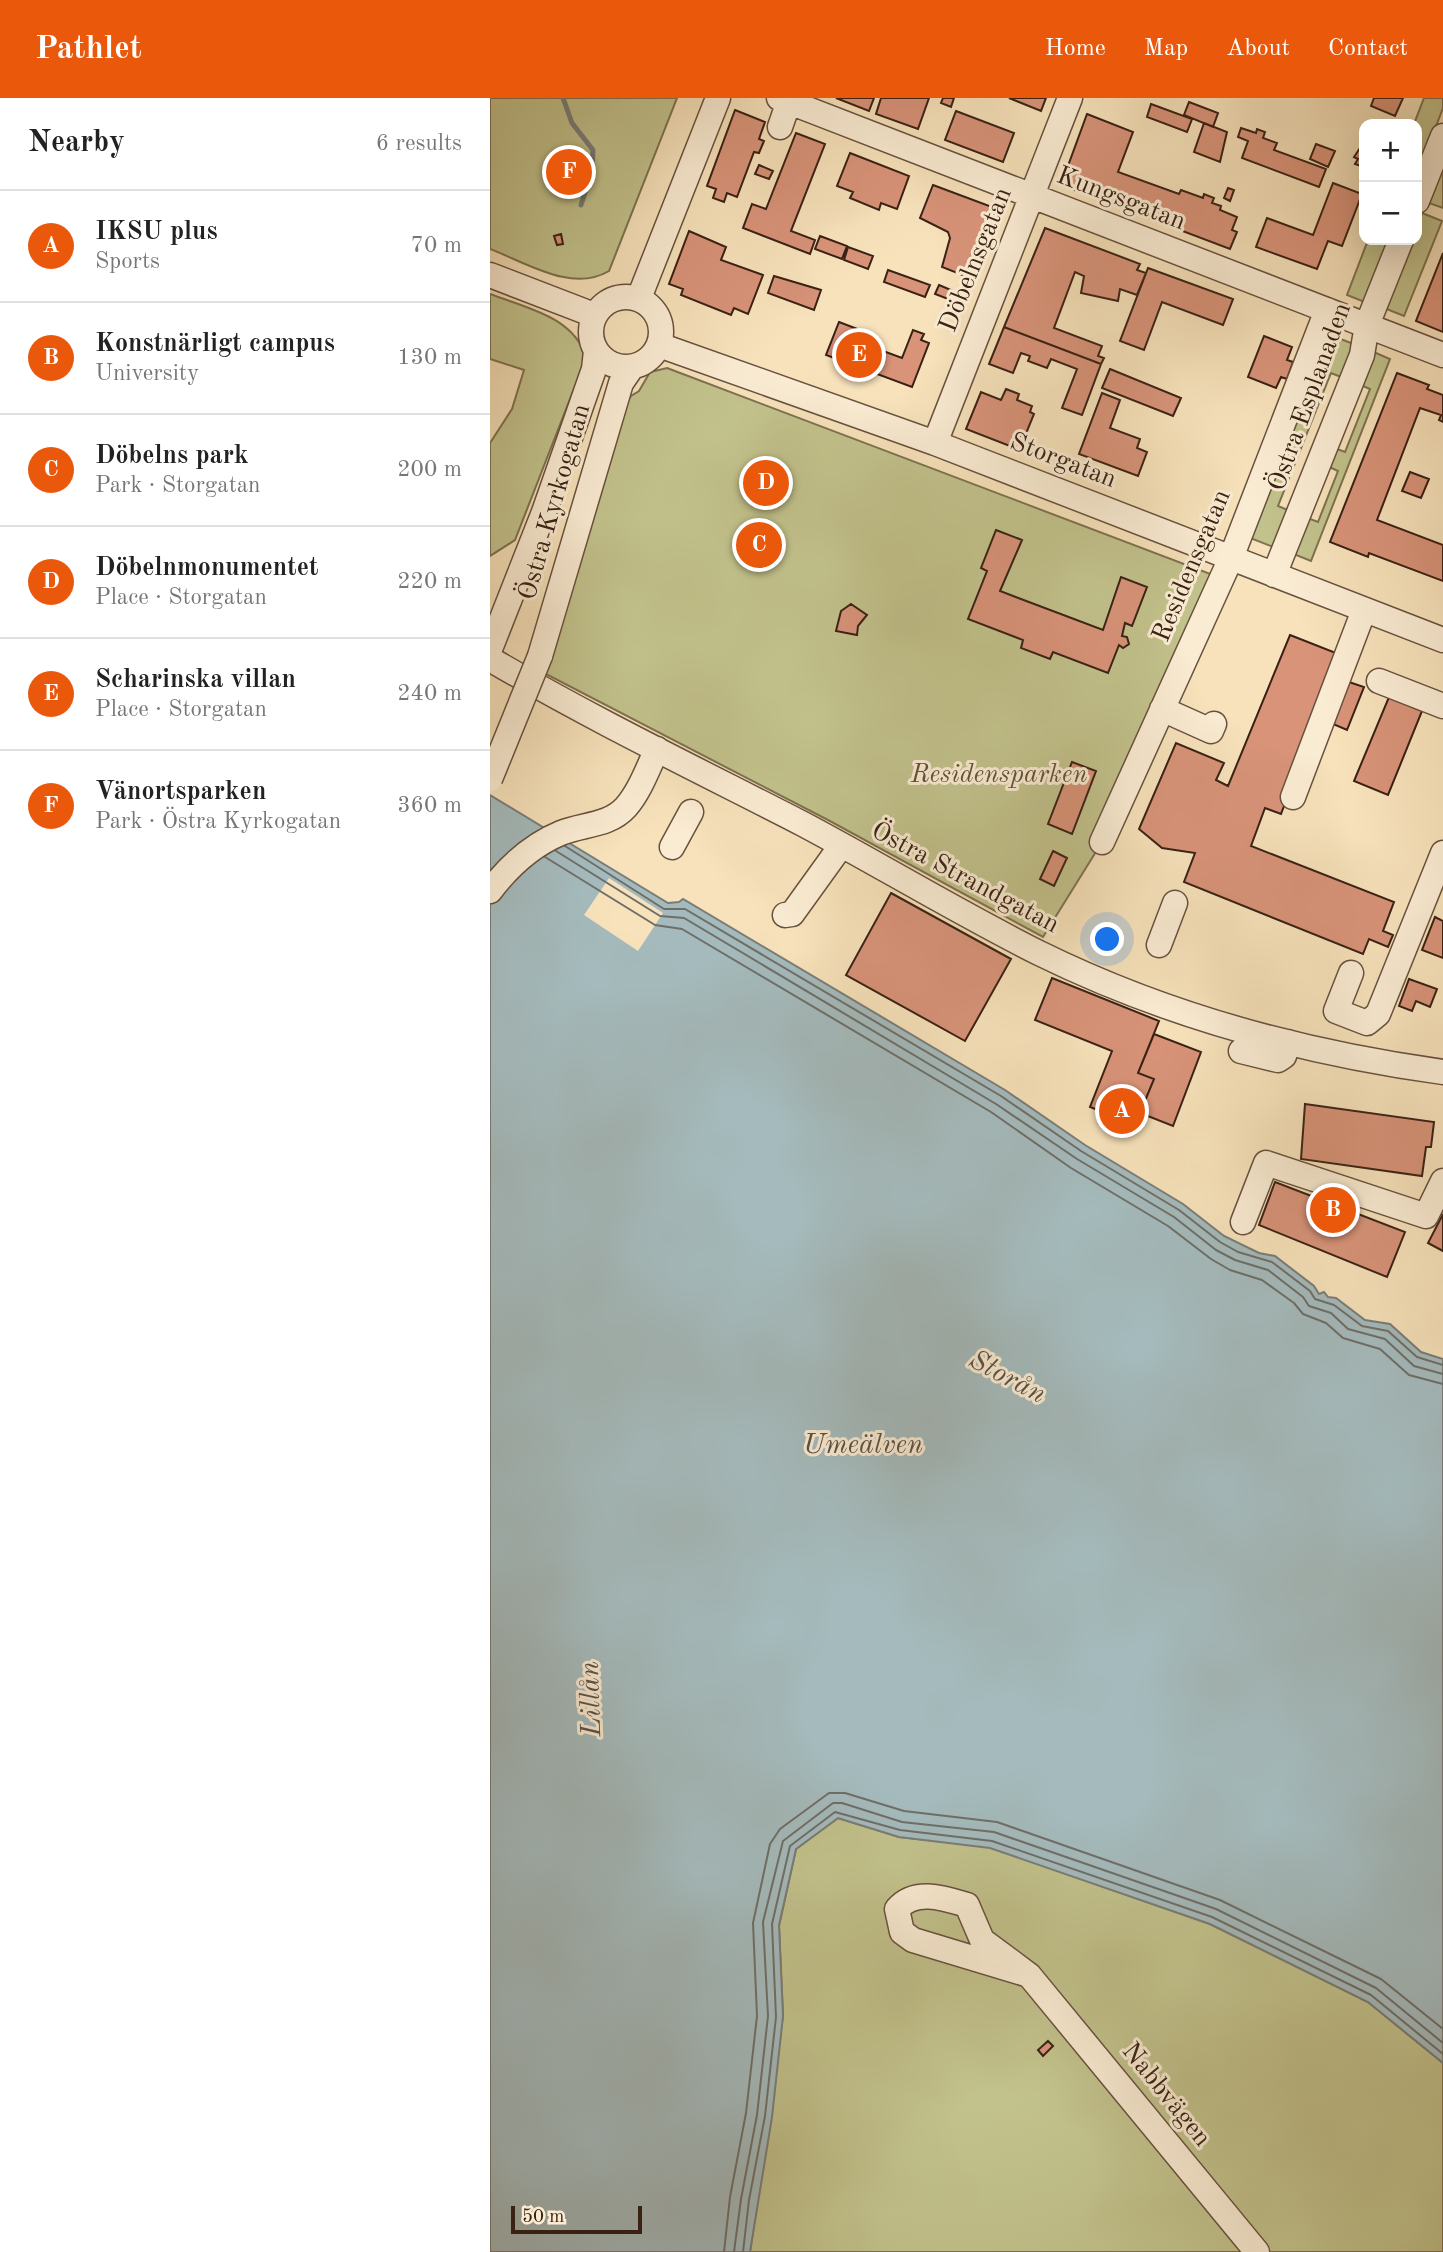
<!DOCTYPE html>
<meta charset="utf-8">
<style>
body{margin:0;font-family:"Old Standard TT",serif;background:#f6f6f6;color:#222}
.controls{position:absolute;right:21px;top:21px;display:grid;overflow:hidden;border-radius:14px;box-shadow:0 7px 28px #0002}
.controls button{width:63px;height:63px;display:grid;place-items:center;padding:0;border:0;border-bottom:2px solid #e0e0e0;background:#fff;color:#222;font:35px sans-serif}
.scale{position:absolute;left:21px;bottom:18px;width:131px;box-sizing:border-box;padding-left:7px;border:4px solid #392114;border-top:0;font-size:19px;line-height:24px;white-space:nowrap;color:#392114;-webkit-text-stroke:5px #faecd3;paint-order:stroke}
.you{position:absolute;left:618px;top:842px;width:24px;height:24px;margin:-18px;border:5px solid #fff;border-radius:50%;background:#1a73e8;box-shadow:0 0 0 10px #1a73e833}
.badge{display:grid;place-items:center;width:46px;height:46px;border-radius:50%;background:#ea580c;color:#fff;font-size:23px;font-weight:700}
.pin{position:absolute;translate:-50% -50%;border:4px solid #fff;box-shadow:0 2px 7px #0006}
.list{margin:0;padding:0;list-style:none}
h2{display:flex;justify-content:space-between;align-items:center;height:91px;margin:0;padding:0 28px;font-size:30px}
h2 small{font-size:23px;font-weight:400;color:#767676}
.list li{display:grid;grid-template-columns:46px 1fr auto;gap:21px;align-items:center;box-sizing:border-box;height:112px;padding:0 28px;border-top:2px solid #e0e0e0}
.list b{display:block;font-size:26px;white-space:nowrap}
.list p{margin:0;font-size:23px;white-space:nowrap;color:#767676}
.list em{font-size:23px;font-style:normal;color:#767676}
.map{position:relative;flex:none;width:953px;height:2154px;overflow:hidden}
header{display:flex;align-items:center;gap:42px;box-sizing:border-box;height:98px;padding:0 35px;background:#ea580c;color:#fff}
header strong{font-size:33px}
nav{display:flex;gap:38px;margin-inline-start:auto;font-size:24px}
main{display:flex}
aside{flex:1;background:#fff}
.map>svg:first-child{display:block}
</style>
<header>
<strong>Pathlet</strong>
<nav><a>Home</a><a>Map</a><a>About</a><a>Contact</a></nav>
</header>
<main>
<aside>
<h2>Nearby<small>6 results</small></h2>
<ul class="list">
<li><span class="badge">A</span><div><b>IKSU plus</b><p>Sports</p></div><em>70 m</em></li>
<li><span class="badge">B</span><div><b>Konstnärligt campus</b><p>University</p></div><em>130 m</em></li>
<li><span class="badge">C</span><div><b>Döbelns park</b><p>Park · Storgatan</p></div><em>200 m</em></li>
<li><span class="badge">D</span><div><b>Döbelnmonumentet</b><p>Place · Storgatan</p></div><em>220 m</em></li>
<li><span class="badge">E</span><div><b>Scharinska villan</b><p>Place · Storgatan</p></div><em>240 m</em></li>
<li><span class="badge">F</span><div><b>Vänortsparken</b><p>Park · Östra Kyrkogatan</p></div><em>360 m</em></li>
</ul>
</aside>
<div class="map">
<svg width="953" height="2154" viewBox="0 0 953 2154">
<rect width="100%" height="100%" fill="#f7e2bb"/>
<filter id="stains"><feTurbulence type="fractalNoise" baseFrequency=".00286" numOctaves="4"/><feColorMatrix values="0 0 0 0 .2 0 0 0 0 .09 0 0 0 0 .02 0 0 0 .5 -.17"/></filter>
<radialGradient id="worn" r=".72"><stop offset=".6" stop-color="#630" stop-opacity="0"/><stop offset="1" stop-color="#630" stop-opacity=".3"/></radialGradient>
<path fill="#c2c28c" stroke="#7e7250" stroke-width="2" d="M0 0H187L119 173C82 195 37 165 0 151Z
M934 0H953V10L927 77V26H924Z
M953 62V110L936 104Z
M932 115 952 123 914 218 894 210 921 142H927V128Z
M878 142H901L877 205 857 197Z
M0 196C36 210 85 219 96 260L25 442 0 458V345L22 311 34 272 0 261Z
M835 235 869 248 856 281 841 275 788 408 800 413 786 450 755 438Z
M879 252 900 261 821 463 801 455 815 419 828 424 848 373 835 367 842 349 855 354 880 291 866 285Z
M177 270 731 480 612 744 553 839 338 722 52 574 136 305 141 298 149 293 160 274Z
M348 1720 409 1739 500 1749 720 1826 878 1904 953 1965V2154H260L293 1918 289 1828 306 1751Z"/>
<path fill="#a4babc" stroke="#797d79" stroke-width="2" d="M0 697 178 805 189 804 193 801 515 992 595 1047 693 1106 734 1138 769 1155 785 1158 824 1188 829 1196 834 1194 838 1199 846 1200 875 1222 900 1226 931 1254 953 1261V1965L878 1904 720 1826 500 1750 409 1739 348 1720 306 1751 289 1827 293 1918 282 2019 260 2154H0Z"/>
<path fill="#f7e2bb" d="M119 780 173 815 148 853 94 817Z"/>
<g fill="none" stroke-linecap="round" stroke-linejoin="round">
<path stroke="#6e6e68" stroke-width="2" d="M75 748 174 811H195L511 998 591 1053 689 1112 730 1144 748 1154 782 1164 820 1193 825 1201 844 1207 872 1228 898 1233 927 1259 953 1267
M66 753 170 818 194 820 506 1006 587 1061 684 1119 726 1152 745 1162 778 1172 813 1199 819 1208 841 1215 858 1231 895 1241 924 1268 953 1276
M55 759 165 827 192 831 501 1014 581 1070 678 1128 721 1161 740 1172 772 1182 804 1205 813 1216 836 1225 853 1240 890 1251 919 1277 953 1286
M234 2154 240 2099 256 2015 267 1918 263 1825 280 1746 290 1731 339 1695H355L414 1713 507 1724 730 1802 891 1881 953 1931
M244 2154 251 2101 267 2017 278 1918 273 1824 293 1743 343 1705H352L412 1724 504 1734 726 1811 886 1890 953 1945
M253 2154 259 2102 275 2018 286 1919 282 1826 300 1748 345 1714 410 1732 502 1743 722 1819 881 1897 953 1956"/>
<path stroke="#797d79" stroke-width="5" d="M73 0 82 25 103 52 102 73 91 107"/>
</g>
<path fill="#d89379" stroke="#392114" stroke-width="2" d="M346 0H384L379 13Z
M391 0H439L428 31 386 16Z
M453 0H464L461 9 451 5Z
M519 0H556L551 13Z
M884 0H913L905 18 881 8Z
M699 4 728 15 723 29 694 17Z
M661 6 702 21 697 34 657 19Z
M245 12 275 24 269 41 274 43 269 55 264 54 247 99 237 95 234 104 223 100 226 91 217 88Z
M466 13 524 35 513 64 455 42Z
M597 16 643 34 628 74 689 96 691 92 713 100 714 96 724 100 722 105 731 108 730 112 747 119 742 132 747 134 740 151 571 87Z
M714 25 737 34 730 64 704 54Z
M751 30 766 35 767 31 775 34 773 40 787 45 784 52 836 71 829 89 752 60 758 43 748 39Z
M306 35 335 46 301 133 325 142 320 156 253 130 262 106 276 111Z
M874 44V69L865 66 868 61 864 59Z
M826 46 845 53 838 69 820 61Z
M360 55 419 78 407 111 391 105 389 112 360 100 363 94 347 88Z
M269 67 283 73 279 81 265 76Z
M843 85 872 96 852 148 838 143 827 171 766 149 777 120 823 137Z
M443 87 502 109 508 123 485 182 452 169 460 140 458 134 430 120Z
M738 90 744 92 740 103 734 100Z
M555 130 650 166 647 172 656 175 647 197 630 191 628 203 591 195 594 178 585 174 564 230 612 248 608 258 614 260 611 266 514 229Z
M199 133 236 149 231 162 273 177 258 216 244 210 241 217 191 197 193 191 179 186Z
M71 136 73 146 67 147 64 138Z
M330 138 357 148 352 161 325 151Z
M358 149 383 158 378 171 354 162Z
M953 155V234L926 223Z
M658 170 743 201 733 227 672 204 654 252 630 243Z
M398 172 440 187 435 199 394 184Z
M284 178 331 192 324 212 278 195Z
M449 187 461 192 458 201 445 196Z
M349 224 378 235 374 246 412 260 423 232 434 236 431 242 439 245 422 289 336 257Z
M514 229 611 266 592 317 572 310 587 271 561 261 557 270 538 263 540 258 531 255 523 275 499 266Z
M774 238 802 249 797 262 803 264 797 281 791 279 786 290 758 279Z
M620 271 691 300 683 318 612 290Z
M907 275 939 287 937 291 953 297V324L949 322 951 317 930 310 887 422 953 447V483L879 455 878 459 840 444Z
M516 291 529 296 527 302 542 308 540 314 544 316 535 338 531 337 525 350 476 331 491 294 511 302Z
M612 295 630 302 620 330 650 341 647 350 657 354 648 378 589 356Z
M920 374 939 381 931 400 912 393Z
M506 432 532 442 510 493 613 532 631 479 657 489 642 528 635 525 632 538 637 539 639 546 633 550 629 547 618 575 563 554 560 561 531 550 533 542 478 521 497 473 491 470Z
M361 506 377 517 368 528 367 537 346 533 351 513Z
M800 537 851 557 791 716 775 710 761 748 904 804 893 833 903 837 898 849 879 841 873 856 694 784 705 755 672 750 649 731 686 645 734 665 726 682 738 688Z
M859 584 874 589 857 632 843 626Z
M899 599 932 613 898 697 864 683Z
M582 664 606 673 582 736 558 726Z
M563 753 577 760 564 788 550 781Z
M401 795 521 861 475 943 356 877Z
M945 819 953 823V860L932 852Z
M562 880 669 923 648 975 664 981 645 1027 600 1009 622 953 545 922Z
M919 881 947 891 940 909 926 903 922 913 909 908Z
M664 936 711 954 683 1028 650 1015 664 981 648 975Z
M815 1006 944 1024 941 1049H936L932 1078 811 1061Z
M785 1084 915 1134 897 1179 769 1127Z
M953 1116V1153L938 1145Z
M558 1943 563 1948 553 1958 548 1952Z"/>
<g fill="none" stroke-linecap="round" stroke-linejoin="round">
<g stroke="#68513e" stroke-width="27">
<path id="minor" d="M289 0 953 257
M290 29 298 6
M927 103 953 38
M0 177 104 217
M101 234a35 35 0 1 1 70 0a35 35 0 1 1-70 0Z
M149 200 228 0
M169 247 445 345 953 542
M445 345 580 0
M784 477 872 257 877 227 911 142
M0 551 54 414 104 271 106 253
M50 558 131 285 142 269
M0 561C102 621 208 672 313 726 392 768 469 815 549 855 675 917 815 955 953 974
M889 583 953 608
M672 611 721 633 724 626
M803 699 874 512
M612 744 741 460 837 212
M182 749 201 714
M0 793C19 768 42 747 71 735 93 726 119 728 136 709 150 693 158 670 167 651
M295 817 302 816 351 748
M669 847 685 805
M861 875 846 913 877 925 888 916 953 755
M751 953 788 962 794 958 798 944
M753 1124 776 1065 936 1118 953 1083
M539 1877 423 1842 412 1834 407 1811C425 1790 454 1800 477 1807L492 1842 539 1877 767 2154"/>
</g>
<use href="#minor" stroke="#faecd3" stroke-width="24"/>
<g stroke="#68513e" stroke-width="27" stroke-linecap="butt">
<path id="minor-bridge" d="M0 681 50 558"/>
</g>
<use href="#minor-bridge" stroke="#faecd3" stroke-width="24"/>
</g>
<g text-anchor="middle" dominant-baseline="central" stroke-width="6" stroke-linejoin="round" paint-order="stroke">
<g font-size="26" fill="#392114" stroke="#faecd3">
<text transform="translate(631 101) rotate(21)">Kungsgatan</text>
<text transform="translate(486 162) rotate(-68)">Döbelnsgatan</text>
<text transform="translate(820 299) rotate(-70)">Östra Esplanaden</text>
<text transform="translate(573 363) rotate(21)">Storgatan</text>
<text transform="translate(65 404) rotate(-74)">Östra Kyrkogatan</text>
<text transform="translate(702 468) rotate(-67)">Residensgatan</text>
<text transform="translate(475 780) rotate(28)">Östra Strandgatan</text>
<text transform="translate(676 1997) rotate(51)">Nabbvägen</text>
</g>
<g font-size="26" font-style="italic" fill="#625138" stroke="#faecd3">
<text x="509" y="677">Residensparken</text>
</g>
<g font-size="28" font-style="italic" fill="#594f46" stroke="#faecd3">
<text transform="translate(517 1280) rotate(28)">Storån</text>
<text x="373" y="1348">Umeälven</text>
<text transform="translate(102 1601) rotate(-92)">Lillån</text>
</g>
</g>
<rect width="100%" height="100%" filter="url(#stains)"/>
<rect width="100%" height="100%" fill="url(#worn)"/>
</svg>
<div class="controls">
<button>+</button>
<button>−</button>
</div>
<div class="scale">50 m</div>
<div class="you"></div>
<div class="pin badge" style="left:632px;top:1013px">A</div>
<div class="pin badge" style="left:843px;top:1112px">B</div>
<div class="pin badge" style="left:269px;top:447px">C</div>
<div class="pin badge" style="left:276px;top:385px">D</div>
<div class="pin badge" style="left:369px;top:257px">E</div>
<div class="pin badge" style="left:79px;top:74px">F</div>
</div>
</main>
